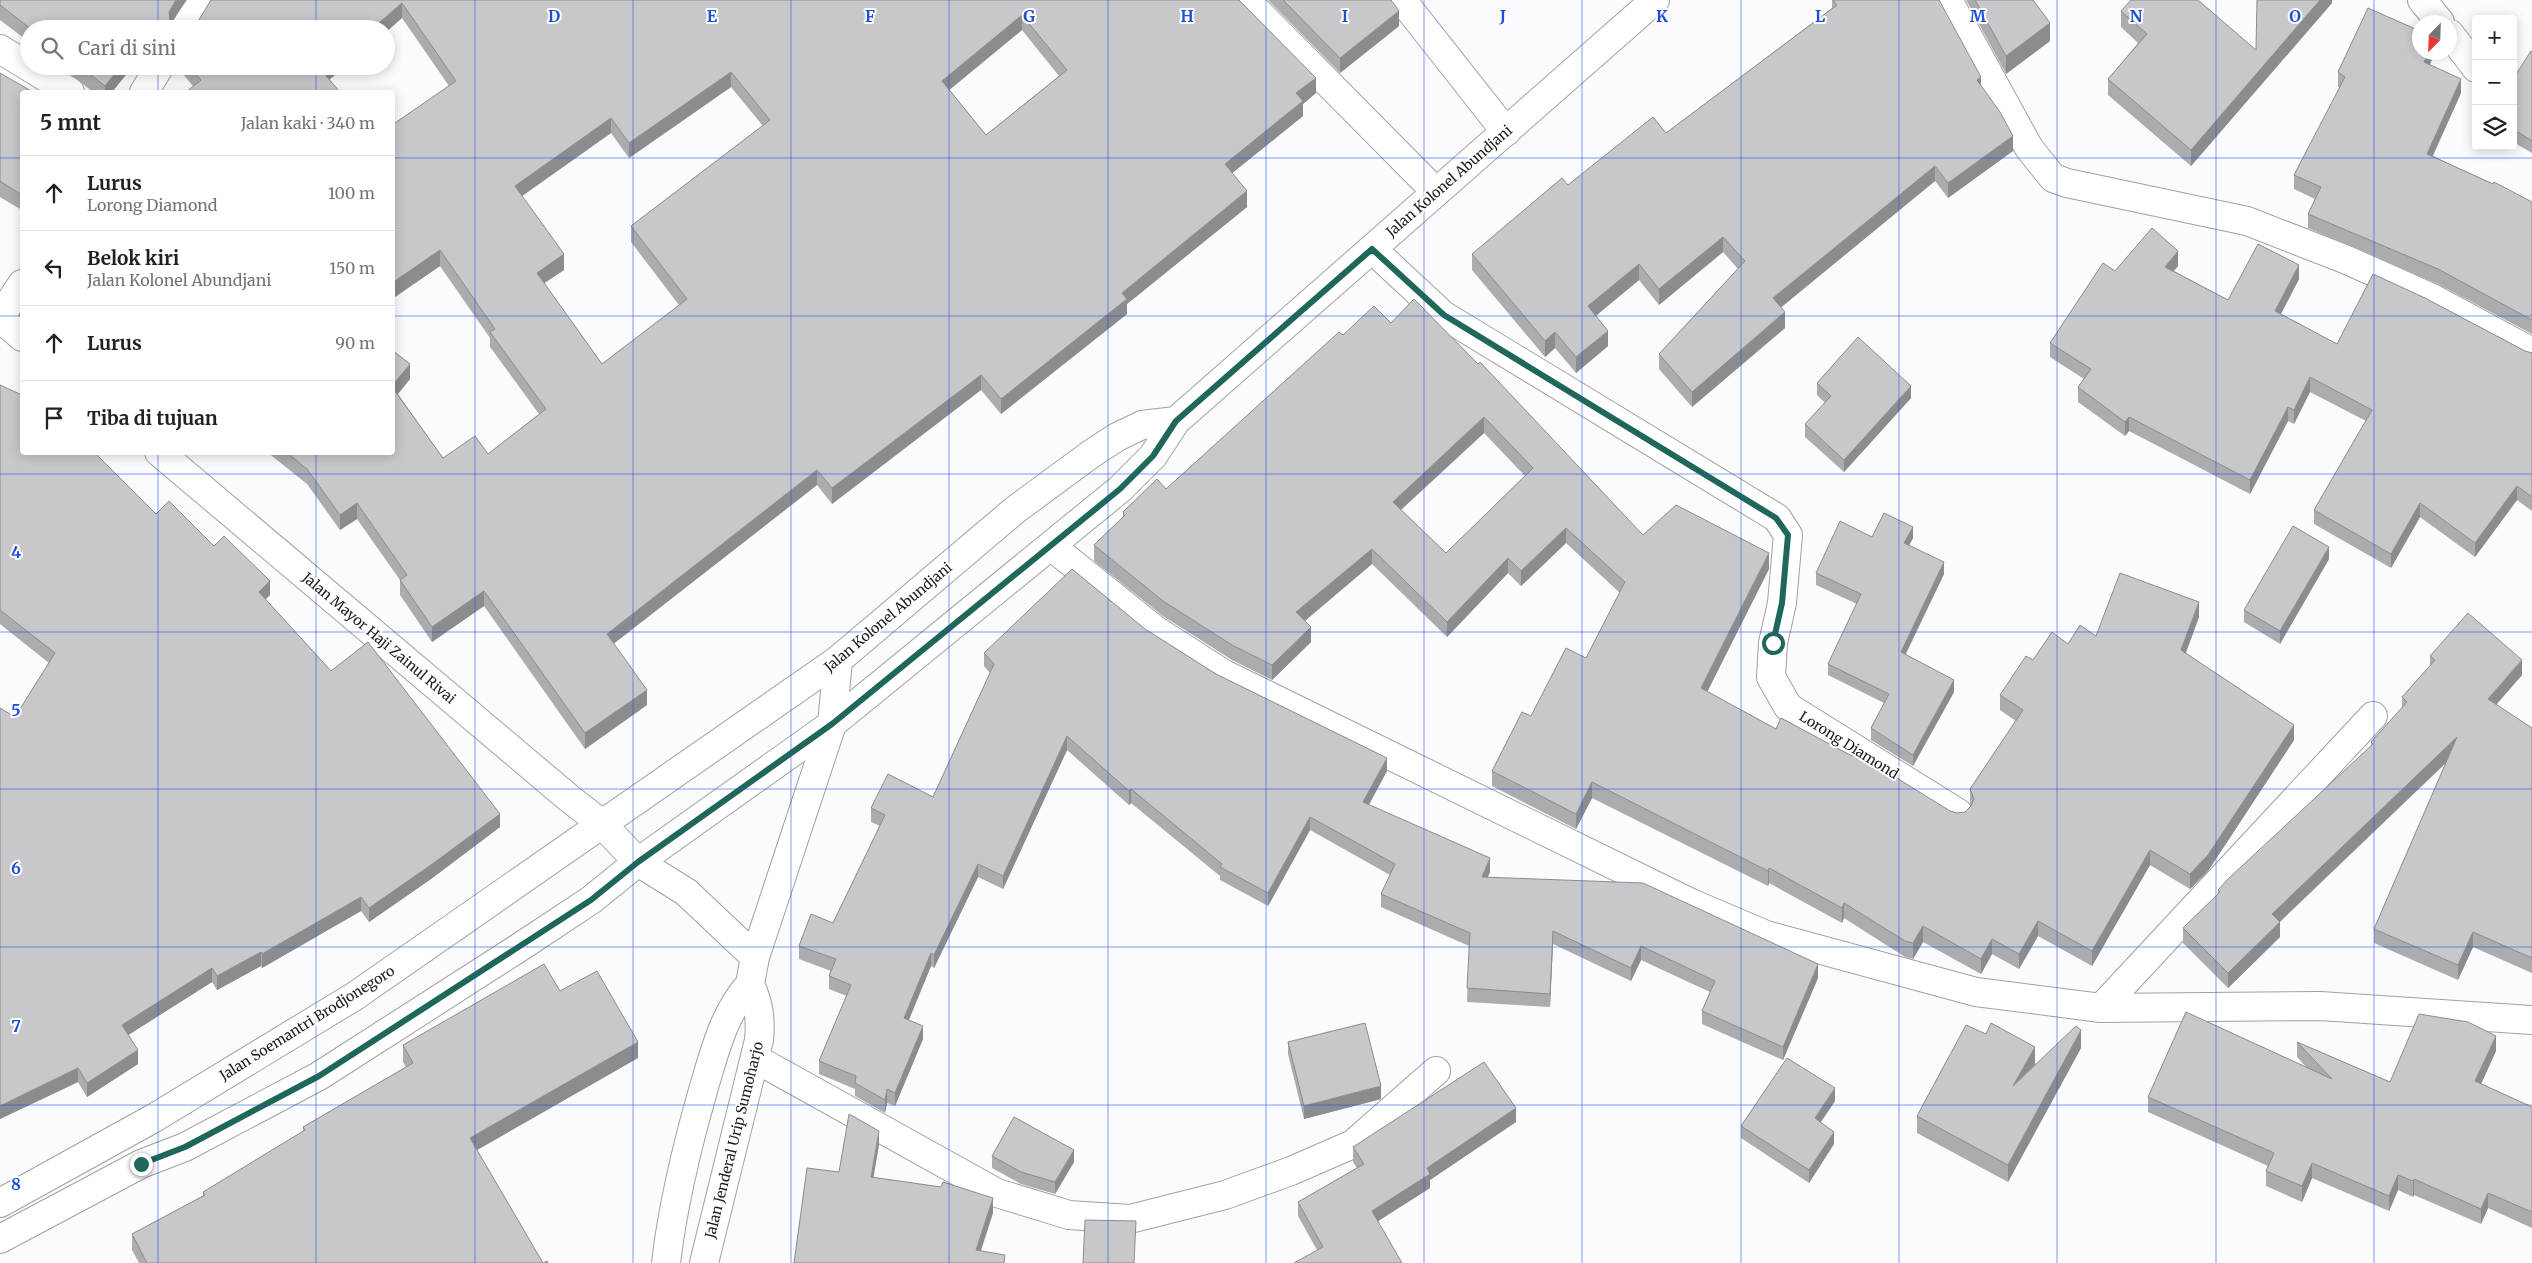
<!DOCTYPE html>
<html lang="id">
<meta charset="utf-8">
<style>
body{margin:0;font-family:Merriweather,serif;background:#f2f2f2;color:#202124}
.controls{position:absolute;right:15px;top:15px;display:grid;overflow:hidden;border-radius:5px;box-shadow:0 2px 12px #0003}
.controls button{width:45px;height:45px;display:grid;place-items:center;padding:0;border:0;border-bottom:1px solid #e0e0e0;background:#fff;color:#202124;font:25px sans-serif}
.compass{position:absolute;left:2412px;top:15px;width:45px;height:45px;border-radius:50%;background:#fff;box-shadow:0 2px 12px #0003;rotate:203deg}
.stop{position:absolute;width:15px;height:15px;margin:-11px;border:4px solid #1f665b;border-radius:50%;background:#fff}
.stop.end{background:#1f665b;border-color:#fff;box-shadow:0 1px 5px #0008}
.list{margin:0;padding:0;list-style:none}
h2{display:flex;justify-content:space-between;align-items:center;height:65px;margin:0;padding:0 20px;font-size:21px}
h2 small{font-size:16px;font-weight:400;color:#757577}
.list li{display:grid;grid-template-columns:32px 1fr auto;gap:15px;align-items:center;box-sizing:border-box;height:75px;padding:0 20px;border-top:1px solid #e0e0e0}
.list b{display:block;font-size:19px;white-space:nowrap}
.list p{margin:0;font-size:16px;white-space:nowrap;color:#757577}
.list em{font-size:16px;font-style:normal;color:#757577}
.icon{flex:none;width:28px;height:28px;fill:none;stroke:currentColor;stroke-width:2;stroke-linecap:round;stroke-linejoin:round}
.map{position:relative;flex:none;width:2532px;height:1263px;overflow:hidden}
.search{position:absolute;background:#fff;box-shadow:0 2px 12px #0003;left:20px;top:20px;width:375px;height:55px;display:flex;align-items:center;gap:12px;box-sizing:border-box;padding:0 18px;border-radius:28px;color:#757577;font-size:19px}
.panel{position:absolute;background:#fff;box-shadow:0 2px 12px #0003;left:20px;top:90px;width:375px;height:365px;border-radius:5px}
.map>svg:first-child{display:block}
</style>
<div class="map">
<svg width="2532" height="1263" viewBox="0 0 2532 1263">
<rect width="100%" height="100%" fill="#fbfafe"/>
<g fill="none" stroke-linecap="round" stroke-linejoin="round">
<g stroke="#a1a1a4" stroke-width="30">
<path id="minor" d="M1246 0 1436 192
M1402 0 1506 132
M1948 0 2029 148 2053 178 2067 183 2247 221 2347 260 2432 298 2532 352
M2422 0 2440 22
M184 29 204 0
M2450 34 2476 68
M0 49 70 92
M144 92 160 66
M1372 249 1443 315 1777 518 1788 535 1782 603 1773 643 1771 677 1788 707 1958 813
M0 317 22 284
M0 318 22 337
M159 452 570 799 601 823 638 862 686 892 755 957
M1051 546 1154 629 1224 674 1691 903 1766 935 1976 992 2101 1008 2320 1006 2532 1020
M750 984 755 957 832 724 838 660
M2101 1008 2373 716
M756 1059 997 1193 1069 1215 1130 1219 1225 1195 1291 1171 1353 1144 1436 1071
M666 1263C673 1203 687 1146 704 1087 715 1050 724 1013 750 984
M704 1263 759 1040C761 1019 759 1004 750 984"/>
</g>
<g stroke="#a1a1a4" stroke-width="30">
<path id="major" d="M0 1203 154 1118 355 996 838 660 1015 510 1091 454 1117 437 1142 425 1176 421
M0 1239 141 1164 185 1147 319 1076 517 949 591 900 638 862 832 724 1120 489 1153 456 1176 421 1655 0"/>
</g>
<use href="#minor" stroke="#fff" stroke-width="28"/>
<use href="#major" stroke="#fff" stroke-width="28"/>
</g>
<path fill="#acabaf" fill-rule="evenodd" d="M0 0H186L172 22 175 26 181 29H29V42L0 20Z
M211 0H1239L1316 93 1303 104V116L1232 173 1247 207 1127 304V314L1001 414 981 390 832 504 817 485 614 643 647 705 585 749 484 606 432 642 400 595V580L357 519 340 530 307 484 267 452H392V350L410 379 398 394 443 458 488 454 539 414 490 347V338L440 266 392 299V125L449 86 402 18 386 32V29L190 28 197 23ZM1022 30 1059 76 986 135 949 90ZM731 87 763 126 631 226V242L679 305 602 364 544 283 564 270 522 196 611 133 629 158Z
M1268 0H1391L1399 26 1340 73Z
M1832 0H1939L2013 151 1948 198 1935 181 1781 307 1785 328 1692 407 1659 369V354L1738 269 1723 252 1659 305 1639 280 1596 316 1608 346 1576 373 1555 348 1545 357 1472 270V254L1568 185 1666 133 1832 8Z
M1966 0H2033L2050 41 2006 74Z
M2332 0V3L2191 166 2108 95V79L2138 43 2121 27V11L2256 50Z
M2420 52H2435L2430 65 2461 93 2433 156 2532 202V334L2438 284 2308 228V214L2315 199 2294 189V175L2340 88 2338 87V72Z
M2532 52V153L2513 142V79Z
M60 66H133L112 92H93Z
M176 66H345L329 80 193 86Z
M0 73 22 92V206L20 209 0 197Z
M2178 266 2174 271 2228 300 2299 279 2281 314 2337 344 2525 351 2532 353V511L2517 500 2475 557 2420 517 2391 568 2314 524V510L2366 421 2310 392 2294 424 2288 421 2250 494 2129 431 2125 436 2078 402V387L2084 379 2050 357V343L2115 271Z
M1391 323 1643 535 1769 569 1707 692 1776 729 1950 811 1957 813 1965 812 1971 806 1970 804V789L2016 721 2000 710V695L2033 660 2068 644 2096 636 2199 617 2186 653 2294 740 2208 871 2190 889 2150 865 2092 966 2038 936 2019 969 1992 954 1981 974 1923 942 1913 959 1905 957 1844 918 1842 923 1769 883 1768 886 1592 798 1576 829 1492 786V771L1531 716 1586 658 1620 593 1566 543 1521 586 1508 573 1447 637 1372 564 1305 621 1311 642 1272 680 1232 660 1163 616 1094 561V545L1123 517V512L1166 489 1343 335ZM1484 433 1525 476 1446 553 1401 510Z
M1817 383 1911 398 1844 472 1805 437V424L1825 403 1817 395Z
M0 385 156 514 214 546 270 595 265 599 331 671 500 827 431 879 369 922 361 911 262 968 261 966 217 990 212 982 128 1035 138 1064 87 1097 78 1082 0 1119V708L15 717 49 663 0 624Z
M1872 537 1913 538 1909 545 1944 574 1906 654 1954 692 1913 766 1871 740V728L1884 703 1828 675V664L1857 604 1816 585V573Z
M2329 559 2280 644 2244 622V610Z
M1145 629 1216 674 1387 771 1369 805 1490 872 1487 877 1818 978 1783 1060 1702 1024V1011L1710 992 1641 960 1631 981 1553 944 1550 1007 1467 1002 1469 946 1381 907V894L1390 875 1310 830 1268 906 1220 880V876L1131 803 1129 805 1067 750 1003 889 978 877 934 968 931 966 909 1020 923 1039 895 1106 887 1103 885 1113 855 1096V1089L819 1074V1061L847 996 829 989V976L831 971 799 959V946L833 923 880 826 871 822V808L933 797 990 673 984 666V653Z
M2430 656 2522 675 2496 705 2532 728V973L2473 947 2458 980 2374 943V929L2446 763 2280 922V937L2228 988 2183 943V928L2218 894V890L2371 746V742L2402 708V697L2430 666Z
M560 991 638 1058 477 1150 543 1263H548H139L132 1250V1234L203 1196V1192L303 1132V1127L406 1067 403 1062V1045Z
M1288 1042 1381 1099 1304 1119 1288 1054Z
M2297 1042 2390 1082 2496 1051 2481 1084 2532 1107V1228L2488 1208 2481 1224 2414 1195 2413 1197 2398 1190 2389 1211 2312 1178 2302 1202 2266 1186V1171L2268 1166 2148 1112V1097L2306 1067 2297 1057Z
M2081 1048 2008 1182 1917 1133V1116L2035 1064Z
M1835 1101 1820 1122 1834 1144 1809 1183 1741 1138V1126Z
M1516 1122 1430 1180V1188L1378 1221 1317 1250 1298 1216V1202L1357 1168 1353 1162V1147Z
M992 1156 1074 1162 1055 1194 1021 1184 992 1168Z"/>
<path fill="#8c8b8e" d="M176 0H186L169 27V12Z
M2320 0H2332V3L2191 166V150Z
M402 3V18L386 32V29H372Z
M1399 11V26L1340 73V58Z
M1022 15V30L942 96V81Z
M2050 23V41L2006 74V56Z
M2429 52H2435L2424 77V62Z
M121 66H133L112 92H105V86Z
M327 66H345L322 86V71Z
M731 72V87L629 158V143Z
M1981 77V93L1977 80Z
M1316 78V93L1303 104V116L1225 179V164L1296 93Z
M2461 79V93L2427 168V154Z
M611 118V133L515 201V186Z
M2013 136V151L1948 198V183Z
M1935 166V181L1773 314V298Z
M22 191V206L20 209V194Z
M1247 191V207L1127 304V314L1001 414V399L1122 293Z
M1723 237V252L1659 305V289Z
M440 250V266L392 299V283Z
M2178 251V266L2165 281V267Z
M564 254V270L537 288V273Z
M1639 264V280L1588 322V306Z
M2299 265V279L2275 325V311Z
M1785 312V328L1692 407V392Z
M1608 331V346L1576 373V357Z
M1555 332V348L1545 357V341Z
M410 364V379L392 401V386Z
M981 375V390L832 504V488Z
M2310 377V392L2294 424V410Z
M1911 386V398L1844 472V460Z
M2288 407V421L2250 494V480Z
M1484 417V433L1393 517V502Z
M2129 417V431L2125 436V422Z
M817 470V485L607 649V634Z
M2517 486V500L2475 557V543Z
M357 503V519L340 530V515Z
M2420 503V517L2391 568V554Z
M1913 527V538L1904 555V543Z
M1566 528V543L1521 586V571Z
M2329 547V559L2280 644V631Z
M1372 549V564L1296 628V612Z
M1769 553V569L1701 704V688Z
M1508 558V573L1447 637V622Z
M1944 562V574L1901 663V652Z
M270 581V595L259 606V592Z
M484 591V606L432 642V627Z
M2199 602V617L2181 665V650Z
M1311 627V642L1272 680V665Z
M2522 660V675L2488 714V699Z
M1954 680V692L1913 766V755Z
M647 690V705L585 749V733Z
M2294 725V740L2208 871 2190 889V874Z
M1067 736V750L1003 889V876Z
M2457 737V752L2272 929V914Z
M1387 758V771L1363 815V802Z
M1592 782V798L1576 829V814Z
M1131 789V803L1129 805V791Z
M500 814V827L431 879 369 922V908Z
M1310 817V830L1268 906V893Z
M2150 850V865L2092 966V951Z
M1490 858V872L1482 890V877Z
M978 864V877L934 968V955Z
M1769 868V883L1768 886V871Z
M361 897V911L262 968V954Z
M1844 903V918L1842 923V908Z
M2038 921V936L2019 969V954Z
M2280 922V937L2228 988V973Z
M1923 926V942L1913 959V943Z
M1553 931V944L1550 1007V994Z
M2473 932V947L2458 980V965Z
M1992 939V954L1981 974V959Z
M1641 946V960L1631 981V968Z
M261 952V966L217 990V976Z
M931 953V966L904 1031V1018Z
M1818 964V978L1783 1060V1047Z
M212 968V982L122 1039V1025Z
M923 1026V1039L895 1106V1093Z
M2081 1030V1048L2008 1182V1165Z
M2496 1036V1051L2475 1097V1081Z
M638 1042V1058L470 1154V1138Z
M2035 1047V1064L2013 1086Z
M138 1050V1064L87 1097V1083Z
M78 1068V1082L0 1119V1106Z
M1381 1086V1099L1304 1119V1106Z
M1835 1088V1101L1815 1131V1118Z
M887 1089V1103L885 1113V1100Z
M1516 1108V1122L1430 1180V1188L1372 1225V1211L1427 1168Z
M879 1131V1145L871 1192V1177Z
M1834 1132V1144L1809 1183V1170Z
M1074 1150V1162L1055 1194V1182Z
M2312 1163V1178L2302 1202V1186Z
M2398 1175V1190L2389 1211V1196Z
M2414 1179V1195L2413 1197V1181Z
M2488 1193V1208L2481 1224V1209Z
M993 1198V1213L977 1263 976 1250Z"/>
<path fill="#c8c7cb" stroke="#8c8b8e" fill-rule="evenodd" d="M0 0H176L169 12 170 21 175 26 181 29H156L153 25 151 29H31L0 5Z
M211 0H1239L1316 78 1296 93 1303 101 1225 164 1247 191 1122 293 1127 299 1001 399 981 375 832 488 817 470 607 634 647 690 585 733 484 591 432 627 400 580 407 575 357 503 340 515 307 469 286 452H392V387L443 458 475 436 488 454 546 409 490 332 495 329 440 250 392 283V125L456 81 402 3 372 29H185L190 28 197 23ZM1022 15 1067 70 986 135 942 81ZM731 72 770 120 631 226 687 299 602 364 537 273 564 254 515 186 611 118 629 143Z
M1283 0H1391L1399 11 1340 58Z
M1833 0H1939L1981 77 1977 80 2000 112 2013 136 1948 183 1935 166 1773 298 1785 312 1692 392 1659 354 1745 261 1723 237 1659 289 1639 264 1588 306 1608 331 1576 357 1555 332 1545 341 1472 254 1562 178 1568 185 1653 117 1666 133 1837 5Z
M1975 0H2033L2050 23 2006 56Z
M2131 0H2198L2256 50 2257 0H2320L2191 150 2108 79 2147 34 2121 11Z
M2368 8 2420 31V52H2429L2424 62 2461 79 2427 154 2493 184 2494 182 2532 202V320L2438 269 2308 214 2321 187 2294 175 2345 77 2338 72Z
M2531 51 2532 52V141L2513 129V79Z
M79 66H121L105 86Z
M189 66H327L322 71 340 92H186L201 80Z
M0 73 33 92H22V191L20 194 0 181Z
M2152 228 2178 251 2165 267 2228 300 2258 244 2299 265 2275 311 2337 344 2373 274 2425 298 2525 351 2532 353V497L2517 486 2475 543 2420 503 2391 554 2314 510 2372 410 2310 377 2294 410 2288 407 2250 480 2129 417 2125 422 2078 387 2091 369 2050 343 2103 263 2115 271Z
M1414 299 1478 364 1480 362 1643 535 1676 505 1769 553 1701 688 1776 729 1781 718 1852 756 1855 752 1950 811 1957 813 1965 812 1971 806 1974 799 1970 789 2023 710 2000 695 2026 656 2033 660 2052 632 2068 644 2080 625 2096 636 2120 573 2199 602 2181 650 2294 725 2208 855 2190 874 2150 850 2092 951 2038 921 2019 954 1992 939 1981 959 1923 926 1913 943 1905 941 1844 903 1842 908 1769 868 1768 871 1592 782 1576 814 1492 771 1522 712 1531 716 1566 648 1586 658 1625 582 1566 528 1521 571 1508 558 1447 622 1372 549 1296 612 1311 627 1272 665 1232 645 1163 601 1094 545 1125 515 1123 512 1157 479 1166 489 1339 332 1343 335 1374 306 1391 323ZM1484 417 1533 468 1446 553 1393 502Z
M1858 337 1911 386 1844 460 1805 424 1831 396 1817 383Z
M392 350 410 364 392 386Z
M0 385 22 395V452H94L156 514 169 501 214 546 224 536 270 581 259 592 331 671 368 642 500 814 431 865 369 908 361 897 262 954 261 952 217 976 212 968 122 1025 138 1050 87 1083 78 1068 0 1106V708L15 717 55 653 0 610Z
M1884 513 1913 527 1904 543 1944 562 1901 652 1954 680 1913 755 1871 728 1889 694 1828 664 1861 594 1816 573 1840 521 1872 537Z
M2293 526 2329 547 2280 631 2244 610Z
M1072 569 1145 629 1216 674 1387 758 1363 802 1490 858 1482 877 1643 883 1818 964 1783 1047 1702 1011 1715 981 1641 946 1631 968 1553 931 1550 994 1467 988 1470 933 1381 894 1395 864 1310 817 1268 893 1220 867 1222 864 1131 789 1129 791 1067 736 1003 876 978 864 934 955 931 953 904 1018 923 1026 895 1093 887 1089 885 1100 855 1083 856 1076 819 1061 851 985 829 976 836 959 799 946 811 914 833 923 885 815 871 808 888 774 933 797 994 664 984 653Z
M2468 613 2522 660 2488 699 2532 728V958L2473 932 2458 965 2374 929 2457 737 2272 914 2280 922 2228 973 2183 928 2220 892 2218 890 2228 879 2373 744 2371 742 2407 702 2402 697 2435 660 2430 656Z
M544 964 560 991 597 971 638 1042 470 1138 543 1263 547 1261 548 1263H147L132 1234 205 1195 203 1192 305 1130 303 1127 413 1063 403 1045Z
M2186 1012 2332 1079 2297 1042 2390 1082 2419 1014 2468 1022 2496 1036 2475 1081 2532 1107V1212L2488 1193 2481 1209 2414 1179 2413 1181 2398 1175 2389 1196 2312 1163 2302 1186 2266 1171 2274 1153 2148 1097Z
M1365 1023 1381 1086 1304 1106 1288 1042Z
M1991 1023 2035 1047 2013 1086 2076 1026 2081 1030 2008 1165 1917 1116 1966 1025 1986 1034Z
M1787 1058 1835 1088 1815 1118 1834 1132 1809 1170 1741 1126Z
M1484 1062 1516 1108 1427 1168 1430 1174 1372 1211 1402 1263H1294L1323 1247 1298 1202 1364 1164 1353 1147Z
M849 1114 879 1131 871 1177 941 1187 943 1182 993 1198 976 1250 1005 1255 1004 1263H794L807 1168 839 1172Z
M1014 1117 1074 1150 1055 1182 1021 1172 992 1156Z
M1085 1220 1136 1221 1134 1263H1083Z"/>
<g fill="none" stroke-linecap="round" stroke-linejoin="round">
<path stroke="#1f665b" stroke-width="6" d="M141 1164 185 1147 319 1076 591 900 638 862 832 724 1120 489 1153 456 1176 421 1372 249 1444 315 1776 518 1788 535 1782 603 1773 643"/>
</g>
<path fill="none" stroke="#1d4ed8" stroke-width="1" stroke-opacity="0.55" d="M158 0V29M316 0V29M475 0V1263M633 0V1263M791 0V1263M949 0V1263M1108 0V1263M1266 0V1263M1424 0V1263M1582 0V1263M1741 0V1263M1899 0V1263M2057 0V1263M2216 0V1263M2374 0V1263M158 66V92M316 66V92M0 158H22M392 158H2532M0 316H22M392 316H2532M158 452V1263M316 452V1263M0 474H2532M0 632H2532M0 789H2532M0 947H2532M0 1105H2532"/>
<g text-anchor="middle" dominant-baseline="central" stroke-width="4" stroke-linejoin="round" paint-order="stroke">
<g font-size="14" fill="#1c1c1e" stroke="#fff">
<text transform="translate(1449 181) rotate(-41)">Jalan Kolonel Abundjani</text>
<text transform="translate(888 617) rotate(-40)">Jalan Kolonel Abundjani</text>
<text transform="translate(379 638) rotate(40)">Jalan Mayor Haji Zainul Rivai</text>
<text transform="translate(1849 745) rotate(32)">Lorong Diamond</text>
<text transform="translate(307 1023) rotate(-32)">Jalan Soemantri Brodjonegoro</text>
<text transform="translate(734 1140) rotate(-76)">Jalan Jenderal Urip Sumoharjo</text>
</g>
</g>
<g font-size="16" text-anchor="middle" font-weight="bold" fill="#1d4ed8" stroke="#fff" stroke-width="4" stroke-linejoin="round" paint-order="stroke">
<text x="554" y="22">D</text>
<text x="712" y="22">E</text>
<text x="870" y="22">F</text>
<text x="1029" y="22">G</text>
<text x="1187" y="22">H</text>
<text x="1345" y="22">I</text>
<text x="1503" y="22">J</text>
<text x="1662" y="22">K</text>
<text x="1820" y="22">L</text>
<text x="1978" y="22">M</text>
<text x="2136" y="22">N</text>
<text x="2295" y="22">O</text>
<text x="16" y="558">4</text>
<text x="16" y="716">5</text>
<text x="16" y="874">6</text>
<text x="16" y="1032">7</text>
<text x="16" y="1190">8</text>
</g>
</svg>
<div class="controls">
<button>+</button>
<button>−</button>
<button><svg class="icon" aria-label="layers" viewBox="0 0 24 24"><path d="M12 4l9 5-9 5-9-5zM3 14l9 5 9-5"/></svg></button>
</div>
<svg class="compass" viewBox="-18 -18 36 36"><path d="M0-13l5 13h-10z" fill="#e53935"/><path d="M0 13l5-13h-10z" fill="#757577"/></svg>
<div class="stop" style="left:1773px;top:643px"></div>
<div class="stop end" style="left:141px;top:1164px"></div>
<div class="search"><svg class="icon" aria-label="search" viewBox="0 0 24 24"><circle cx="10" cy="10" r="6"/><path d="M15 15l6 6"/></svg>Cari di sini</div>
<section class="panel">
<h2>5 mnt<small>Jalan kaki · 340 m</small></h2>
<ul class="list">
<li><svg class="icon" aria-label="ahead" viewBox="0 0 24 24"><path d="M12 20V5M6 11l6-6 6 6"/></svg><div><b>Lurus</b><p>Lorong Diamond</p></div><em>100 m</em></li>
<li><svg class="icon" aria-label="left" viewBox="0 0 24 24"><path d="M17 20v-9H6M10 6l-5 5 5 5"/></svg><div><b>Belok kiri</b><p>Jalan Kolonel Abundjani</p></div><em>150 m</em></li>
<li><svg class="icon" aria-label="ahead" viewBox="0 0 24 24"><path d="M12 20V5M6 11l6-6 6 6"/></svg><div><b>Lurus</b></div><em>90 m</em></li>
<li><svg class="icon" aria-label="arrive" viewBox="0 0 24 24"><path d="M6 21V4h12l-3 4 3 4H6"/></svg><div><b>Tiba di tujuan</b></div></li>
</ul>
</section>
</div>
